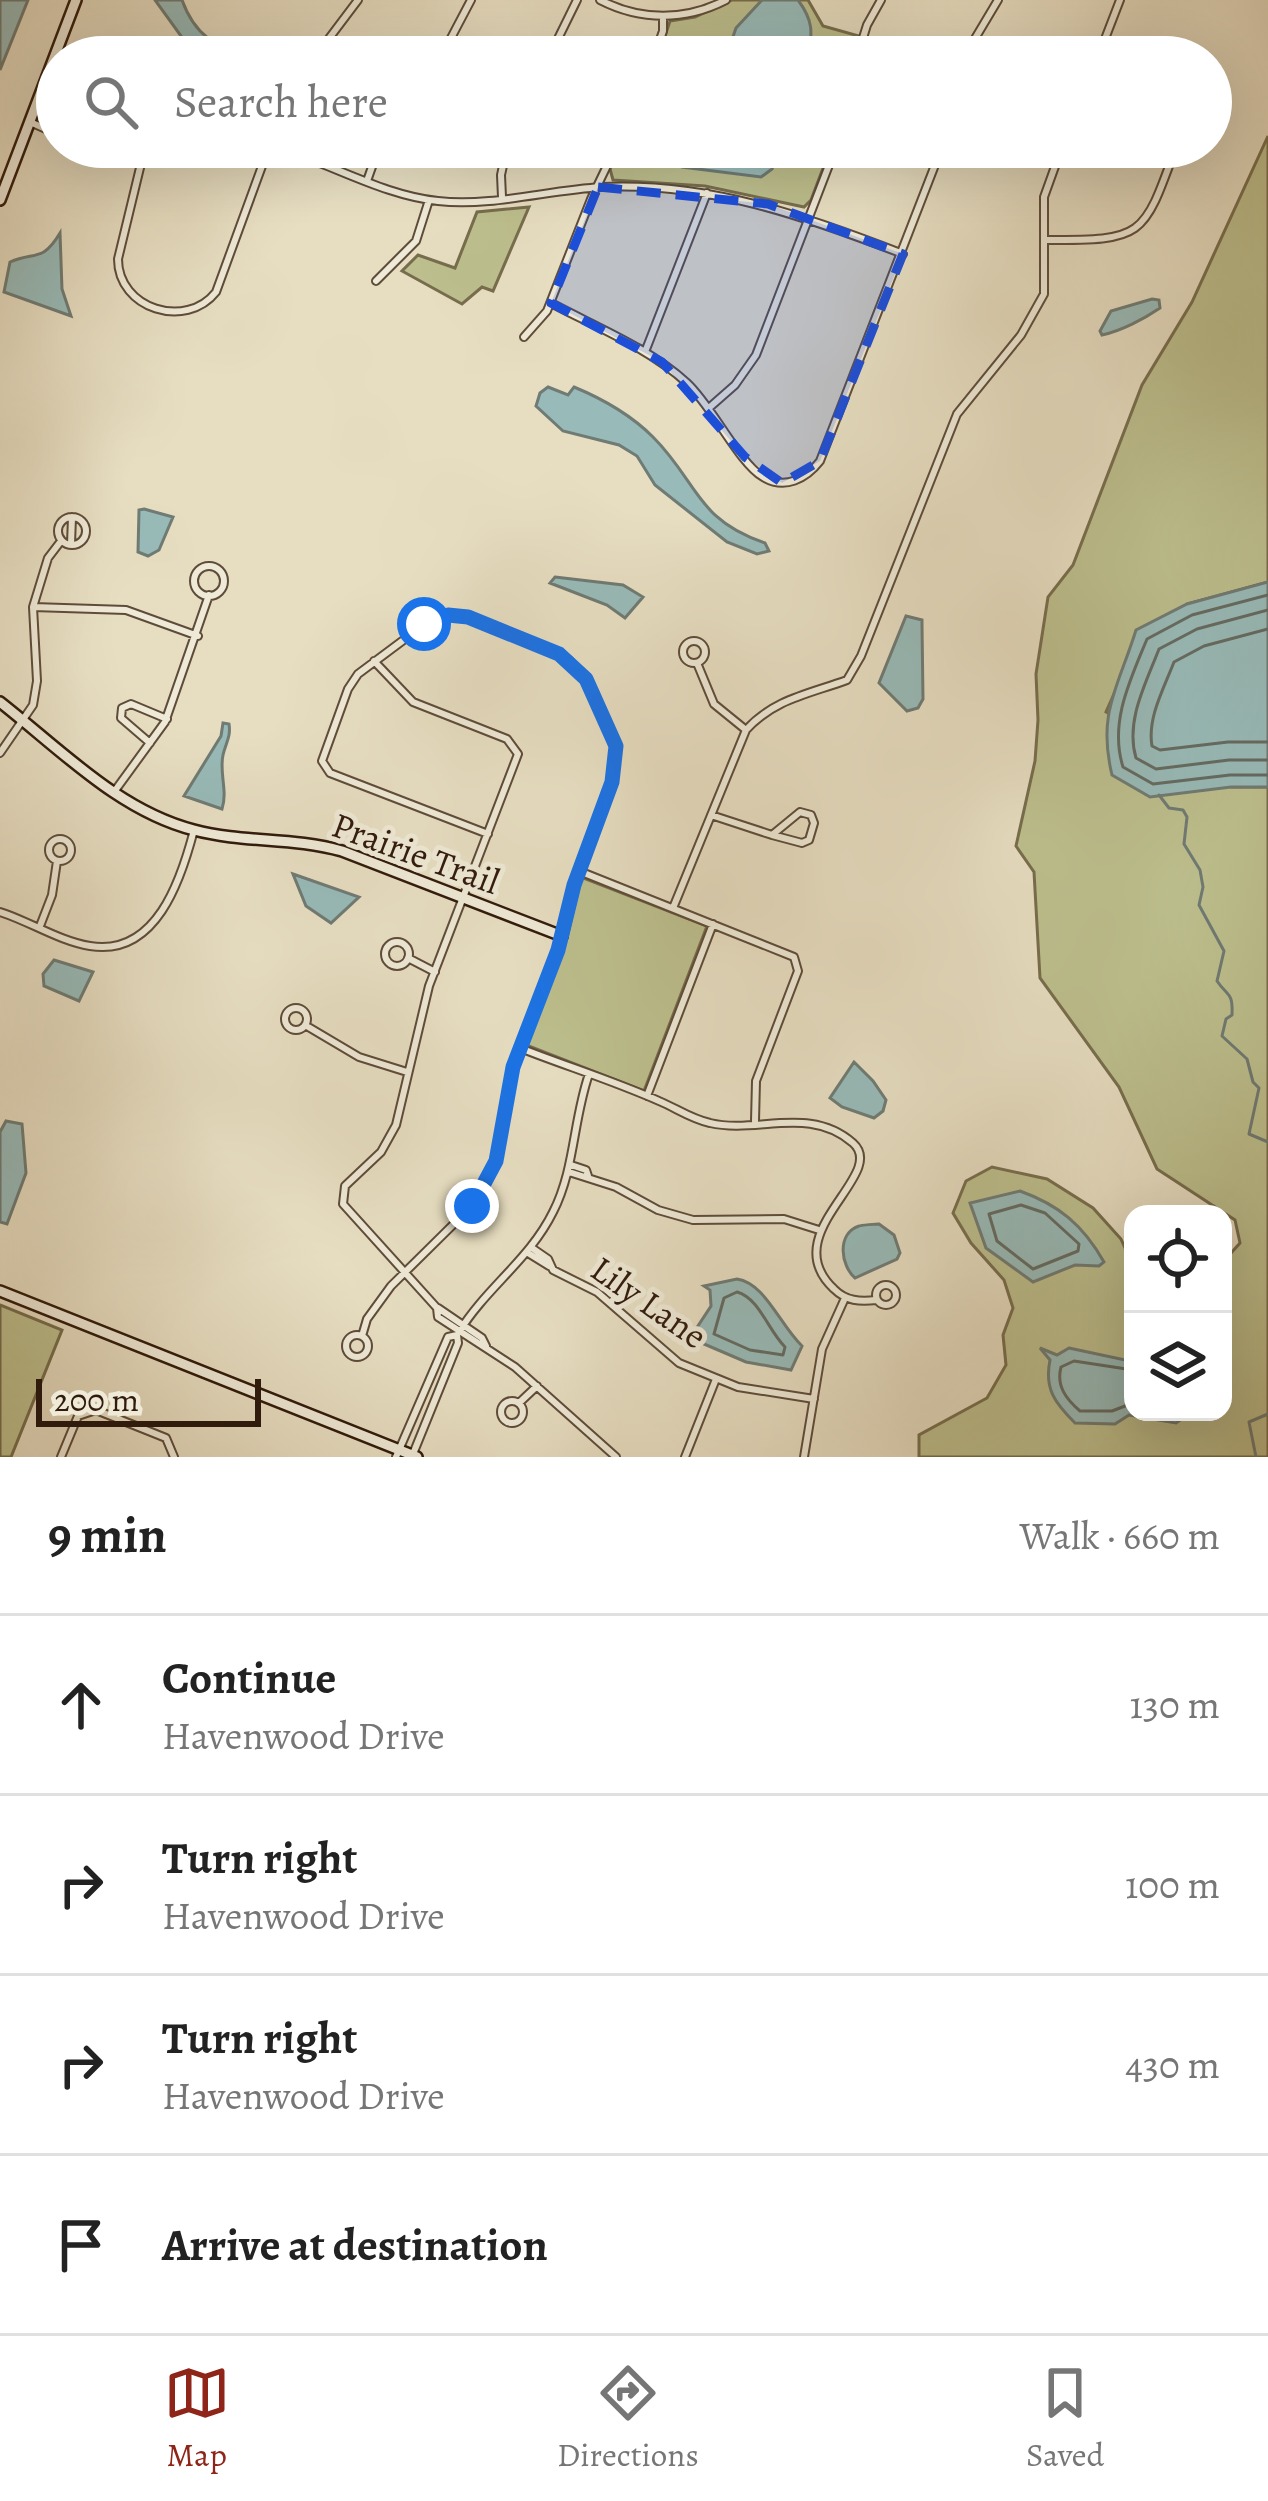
<!DOCTYPE html>
<meta charset="utf-8">
<style>
body{margin:0;font-family:Alegreya,serif;background:#f6f6f6;color:#222}
.controls{position:absolute;right:36px;bottom:36px;display:grid;overflow:hidden;border-radius:24px;box-shadow:0 12px 48px #0002}
.controls button{width:108px;height:108px;display:grid;place-items:center;padding:0;border:0;border-bottom:3px solid #e0e0e0;background:#fff;color:#222;font:60px sans-serif}
.scale{position:absolute;left:36px;bottom:30px;width:225px;box-sizing:border-box;padding-left:12px;border:6px solid #311b0c;border-top:0;font-size:33px;line-height:42px;white-space:nowrap;color:#311b0c;-webkit-text-stroke:9px #efead7;paint-order:stroke}
.stop{position:absolute;width:36px;height:36px;margin:-27px;border:9px solid #1a73e8;border-radius:50%;background:#fff}
.stop.end{background:#1a73e8;border-color:#fff;box-shadow:0 3px 12px #0008}
.list{margin:0;padding:0;list-style:none}
h2{display:flex;justify-content:space-between;align-items:center;height:156px;margin:0;padding:0 48px;font-size:51px}
h2 small{font-size:39px;font-weight:400;color:#767676}
.list li{display:grid;grid-template-columns:78px 1fr auto;gap:36px;align-items:center;box-sizing:border-box;height:180px;padding:0 48px;border-top:3px solid #e0e0e0}
.list b{display:block;font-size:45px;white-space:nowrap}
.list p{margin:0;font-size:39px;white-space:nowrap;color:#767676}
.list em{font-size:39px;font-style:normal;color:#767676}
.icon{flex:none;width:66px;height:66px;fill:none;stroke:currentColor;stroke-width:2;stroke-linecap:round;stroke-linejoin:round}
.map{position:relative;flex:none;width:1268px;height:1457px;overflow:hidden}
.search{position:absolute;background:#fff;box-shadow:0 12px 48px #0002;left:36px;right:36px;top:36px;height:132px;display:flex;align-items:center;gap:30px;box-sizing:border-box;padding:0 42px;border-radius:66px;color:#767676;font-size:45px}
.sheet{height:876px;background:#fff}
nav{display:flex;justify-content:space-around;align-items:center;box-sizing:border-box;height:168px;border-top:3px solid #e0e0e0;background:#fff;font-size:33px;color:#767676}
nav a{display:grid;justify-items:center;gap:6px}
nav .on{color:#8f2418}
.map>svg:first-child{display:block}
</style>
<div class="map">
<svg width="1268" height="1457" viewBox="0 0 1268 1457">
<rect width="100%" height="100%" fill="#e7dec2"/>
<filter id="stains"><feTurbulence type="fractalNoise" baseFrequency=".00167" numOctaves="4"/><feColorMatrix values="0 0 0 0 .2 0 0 0 0 .09 0 0 0 0 .02 0 0 0 .5 -.17"/></filter>
<radialGradient id="worn" r=".72"><stop offset=".6" stop-color="#630" stop-opacity="0"/><stop offset="1" stop-color="#630" stop-opacity=".3"/></radialGradient>
<path fill="#bdbf8e" stroke="#776d4d" stroke-width="3" d="M732 0H808L823 26 859 36 855 57H658L670 21 695 17Z
M1268 136V582L1187 604 1122 676 1106 712 1231 787H1268V1457H919V1435L987 1398 1006 1365 1003 1335 1013 1308 1004 1280 971 1243 953 1213 966 1181 992 1167 1047 1179 1093 1208 1121 1239 1133 1265V1412H1223V1262L1240 1243 1235 1220 1157 1169 1119 1087 1040 978 1034 872 1016 846 1035 761 1038 720 1036 674 1048 597 1073 565 1142 385 1192 302Z
M620 147H831L811 200 804 207 705 186 613 180 610 169Z
M529 207 493 291 482 287 462 304 402 271 418 255 455 268 477 212Z
M581 877 707 926 644 1091 526 1045 567 938Z
M0 1305 62 1330 11 1457H0Z"/>
<path fill="#98bbb9" stroke="#6f7b74" stroke-width="3" d="M0 0H28L0 70Z
M155 0H182C195 36 215 46 250 57H190L189 47Z
M762 0H798C813 20 813 32 808 57H726L736 28Z
M672 147H780L772 169 761 177 682 167 672 162Z
M60 233 62 289 71 316 4 292 10 262C35 251 42 263 60 233Z
M1152 299 1159 300 1160 308C1144 319 1121 331 1102 335L1100 331 1111 311Z
M548 387 568 395 574 387C603 399 631 415 653 437 698 482 696 520 765 543L769 551 757 554 727 542 655 485 637 456 619 445 563 431 536 406 540 393Z
M144 509 173 517 159 550 148 556 138 552 139 510Z
M555 577 623 585 643 597 625 618 607 605 550 583Z
M1268 582V787H1231L1150 797 1112 775C1097 713 1118 688 1136 630L1187 604Z
M906 616 922 620V625L923 699 918 708 907 711 879 683Z
M223 723 229 724C231 737 226 742 223 755 219 773 228 791 222 809L184 796 221 736Z
M293 874 359 897 331 923 306 906Z
M54 960 93 972 79 1001 44 986 43 974Z
M854 1062 873 1081 886 1100 883 1111 874 1118 842 1107 830 1098Z
M6 1121 22 1124 26 1173 7 1224 0 1222V1132Z
M1020 1191C1059 1205 1083 1225 1104 1262L1099 1266 1075 1265 1033 1282 986 1248 970 1203Z
M879 1224 894 1235 900 1253 897 1259 855 1278C841 1266 836 1234 859 1226 861 1225 877 1224 879 1224Z
M737 1279C765 1283 780 1325 802 1346L791 1370 746 1362 690 1338 711 1306 710 1290 704 1286Z
M1069 1348 1125 1360 1133 1358V1412L1189 1414 1176 1423 1129 1415 1115 1424 1075 1423C1055 1403 1044 1389 1050 1360L1040 1348 1057 1355Z"/>
<g fill="none" stroke-linecap="round" stroke-linejoin="round">
<path stroke="#646b62" stroke-width="3" d="M1268 595 1192 615 1147 639C1130 680 1109 723 1123 767L1153 784 1230 775H1268
M1268 610 1197 629 1159 649C1146 683 1125 721 1136 758L1156 769 1229 760H1268
M1268 629 1204 646 1174 662C1164 688 1147 718 1152 746L1160 750 1228 742H1268
M1021 1205 1045 1213 1079 1244 1078 1251 1033 1269 997 1241 989 1214Z
M737 1292C759 1298 768 1330 785 1347L783 1355 750 1350 714 1334 724 1298Z
M1133 1370 1074 1361 1061 1367C1056 1386 1066 1399 1080 1411H1112L1133 1403"/>
<path stroke="#6f7b74" stroke-width="3" d="M1159 795 1169 808 1183 810 1187 817 1184 844 1200 870 1203 887 1199 905 1224 951 1217 981C1228 997 1233 992 1232 1015L1226 1019 1222 1036 1247 1059 1253 1082 1259 1088 1249 1134 1268 1142
M1256 1457 1249 1422 1268 1414"/>
<g stroke="#5e4c3a" stroke-width="10">
<path id="street" d="M600 0C641 21 685 21 726 0
M315 57 358 0
M441 57 471 0
M549 57 577 0
M654 57 663 31V16
M857 57 867 25 881 0
M964 57 998 0
M1098 57 1120 0
M30 122 57 134
M145 147 118 259C118 309 186 330 216 292L269 147
M272 147C328 161 380 195 438 201 492 207 548 190 602 187 709 182 805 216 903 254
M367 181 379 147
M502 197 501 175 507 147
M1046 240C1143 240 1143 239 1176 147
M376 281 416 241 429 200
M551 303C596 327 649 348 687 383 712 406 739 463 763 477 785 490 806 479 820 461L942 147
M524 337 547 311 591 199 616 147
M645 352 707 193
M710 407 735 385 756 355 836 147
M58 531a14 14 0 1 1 28 0a14 14 0 1 1-28 0Z
M71 544 72 517
M194 581a15 15 0 1 1 30 0a15 15 0 1 1-30 0Z
M33 607 126 610 198 636
M683 652a11 11 0 1 1 22 0a11 11 0 1 1-22 0Z
M374 661 413 702 507 739 518 754 429 986 396 1125 381 1152 345 1186 343 1204 437 1308 438 1317 515 1367 616 1457
M697 663 714 704 746 730
M150 743 121 718 122 708 131 704 167 719
M0 753 33 705 37 681 33 607 48 558 61 541
M114 792 165 722 209 595
M800 812 811 815 814 823 809 840 802 843 772 835Z
M711 815 772 835
M49 850a11 11 0 1 1 22 0a11 11 0 1 1-22 0Z
M579 871 794 957 798 971 756 1081 755 1121
M673 908 746 730C774 699 809 694 847 680L861 656 957 414 1021 335 1044 294V197L1062 147
M0 912C29 921 59 941 90 946 156 957 181 880 194 830
M40 926 52 895 57 861
M385 954a12 12 0 1 1 24 0a12 12 0 1 1-24 0Z
M408 958 435 972
M285 1019a11 11 0 1 1 22 0a11 11 0 1 1-22 0Z
M305 1025 359 1057 407 1072
M520 1048C566 1066 614 1081 659 1101 676 1108 691 1119 710 1123 757 1134 810 1105 853 1143 889 1175 774 1233 834 1289 846 1301 860 1302 876 1300
M647 1096 713 924
M571 1165 586 1170 588 1176
M569 1172 616 1187 658 1210 693 1220 784 1219 819 1230
M532 1248 548 1259 553 1270 597 1292 679 1363 738 1387 814 1399
M528 1253 549 1266
M876 1295a10 10 0 1 1 20 0a10 10 0 1 1-20 0Z
M438 1308 482 1338 486 1346
M459 1332C486 1288 530 1259 553 1212 575 1169 573 1120 589 1074
M346 1346a11 11 0 1 1 22 0a11 11 0 1 1-22 0Z
M362 1336 367 1319 391 1286 472 1206 496 1161 513 1067 558 950 574 885 612 782 616 745 594 692 569 660 468 618 448 615 425 624 358 674 348 689 322 761 330 773 488 834
M501 1412a11 11 0 1 1 22 0a11 11 0 1 1-22 0Z
M519 1403 537 1386
M413 1454 458 1343 457 1335
M61 1457 78 1416 96 1410 166 1438 174 1457
M396 1457 448 1337 457 1335
M685 1457 716 1379
M804 1457 822 1349 845 1298"/>
</g>
<g stroke="#311b0c" stroke-width="14">
<path id="secondary" d="M0 200 76 0
M0 702C60 749 119 811 194 830 243 843 293 837 342 851L562 936
M0 1291 417 1457"/>
</g>
<use href="#street" stroke="#efead7" stroke-width="6"/>
<use href="#secondary" stroke="#efead7" stroke-width="9"/>
</g>
<g fill="none" stroke-linecap="round" stroke-linejoin="round">
<path stroke="#1a73e8" stroke-width="15" d="M424 624 448 615 468 617 559 654 586 679 616 746 612 782 574 885 558 950 513 1067 496 1161 472 1206"/>
</g>
<path fill="#1d4ed8" fill-opacity="0.2" stroke="#1d4ed8" stroke-width="9" stroke-dasharray="24 15" stroke-linejoin="round" d="M598 187 768 204 903 254 820 461 782 483 745 457 662 362 551 303Z"/>
<g text-anchor="middle" dominant-baseline="central" stroke-width="10" stroke-linejoin="round" paint-order="stroke">
<g font-size="36" fill="#311b0c" stroke="#efead7">
<text transform="translate(416 853) rotate(20)">Prairie Trail</text>
<text transform="translate(649 1302) rotate(35)">Lily Lane</text>
</g>
</g>
<rect width="100%" height="100%" filter="url(#stains)"/>
<rect width="100%" height="100%" fill="url(#worn)"/>
</svg>
<div class="controls">
<button><svg class="icon" aria-label="locate" viewBox="0 0 24 24"><circle cx="12" cy="12" r="6"/><path d="M12 2v4M12 18v4M2 12h4M18 12h4"/></svg></button>
<button><svg class="icon" aria-label="layers" viewBox="0 0 24 24"><path d="M12 4l9 5-9 5-9-5zM3 14l9 5 9-5"/></svg></button>
</div>
<div class="scale">200 m</div>
<div class="stop" style="left:424px;top:624px"></div>
<div class="stop end" style="left:472px;top:1206px"></div>
<div class="search"><svg class="icon" aria-label="search" viewBox="0 0 24 24"><circle cx="10" cy="10" r="6"/><path d="M15 15l6 6"/></svg>Search here</div>
</div>
<section class="sheet">
<h2>9 min<small>Walk · 660 m</small></h2>
<ul class="list">
<li><svg class="icon" aria-label="ahead" viewBox="0 0 24 24"><path d="M12 20V5M6 11l6-6 6 6"/></svg><div><b>Continue</b><p>Havenwood Drive</p></div><em>130 m</em></li>
<li><svg class="icon" aria-label="right" viewBox="0 0 24 24"><path d="M7 20v-9h11M14 6l5 5-5 5"/></svg><div><b>Turn right</b><p>Havenwood Drive</p></div><em>100 m</em></li>
<li><svg class="icon" aria-label="right" viewBox="0 0 24 24"><path d="M7 20v-9h11M14 6l5 5-5 5"/></svg><div><b>Turn right</b><p>Havenwood Drive</p></div><em>430 m</em></li>
<li><svg class="icon" aria-label="arrive" viewBox="0 0 24 24"><path d="M6 21V4h12l-3 4 3 4H6"/></svg><div><b>Arrive at destination</b></div></li>
</ul>
</section>
<nav>
<a class="on"><svg class="icon" aria-label="map" viewBox="0 0 24 24"><path d="M3 6l6-2 6 2 6-2v14l-6 2-6-2-6 2zM9 4v14M15 6v14"/></svg>Map</a>
<a><svg class="icon" aria-label="directions" viewBox="0 0 24 24"><path d="M12 3l9 9-9 9-9-9zM9 14v-3h6M13 9l2 2-2 2"/></svg>Directions</a>
<a><svg class="icon" aria-label="saved" viewBox="0 0 24 24"><path d="M7 4h10v16l-5-4-5 4z"/></svg>Saved</a>
</nav>
